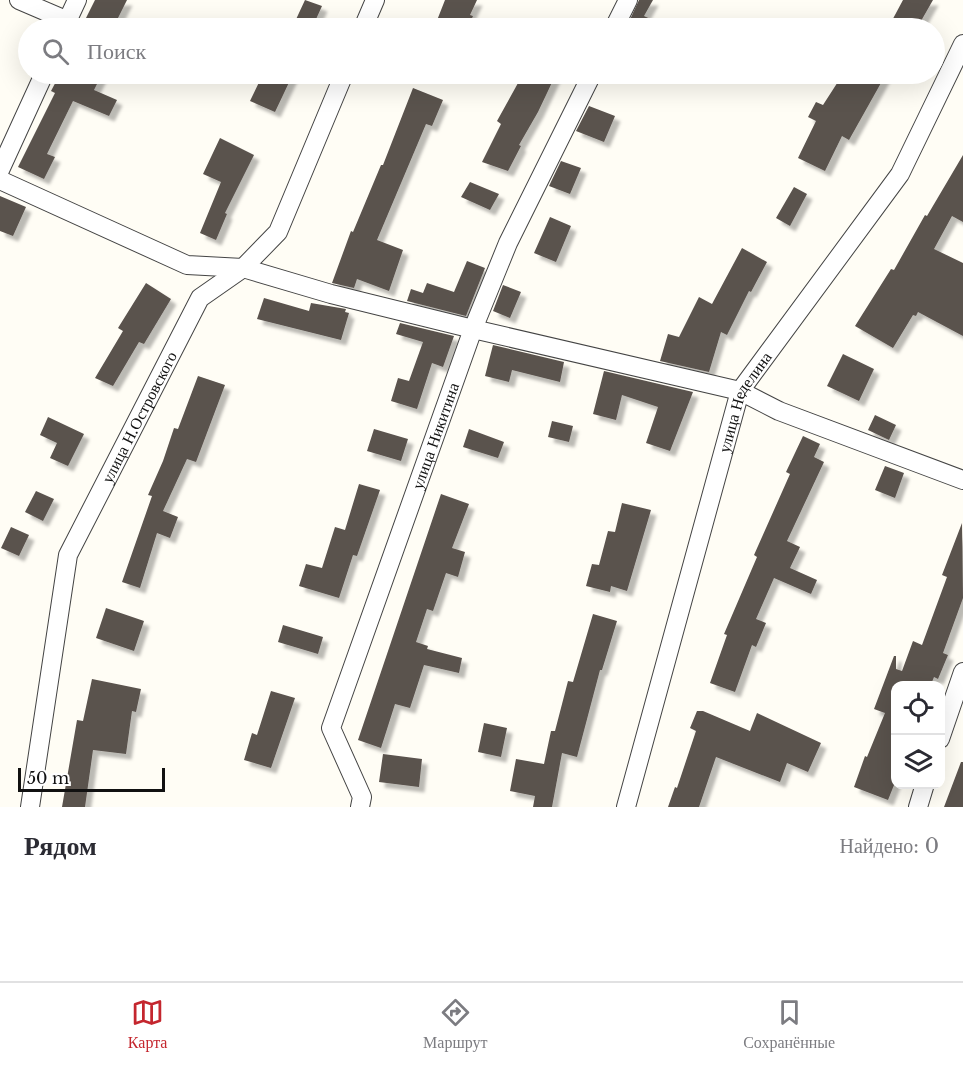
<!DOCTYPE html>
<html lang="ru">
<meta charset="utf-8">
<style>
body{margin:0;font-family:"Libre Baskerville",serif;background:#f7f7f7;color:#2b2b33}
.controls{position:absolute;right:18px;bottom:18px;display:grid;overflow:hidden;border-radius:12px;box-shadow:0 6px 24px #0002}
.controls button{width:54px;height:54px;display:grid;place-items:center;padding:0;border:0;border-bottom:2px solid #e1e1e2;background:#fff;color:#2b2b33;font:30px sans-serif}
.scale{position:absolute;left:18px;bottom:15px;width:147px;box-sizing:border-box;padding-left:6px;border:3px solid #111;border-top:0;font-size:16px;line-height:21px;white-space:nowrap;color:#111;-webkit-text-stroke:4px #fff;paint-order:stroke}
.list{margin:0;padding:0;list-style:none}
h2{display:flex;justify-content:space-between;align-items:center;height:78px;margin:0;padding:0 24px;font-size:26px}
h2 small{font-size:20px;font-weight:400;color:#7c7c81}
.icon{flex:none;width:33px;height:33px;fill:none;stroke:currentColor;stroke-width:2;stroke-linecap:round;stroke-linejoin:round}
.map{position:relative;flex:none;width:963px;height:807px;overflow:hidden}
.search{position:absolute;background:#fff;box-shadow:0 6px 24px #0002;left:18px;right:18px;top:18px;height:66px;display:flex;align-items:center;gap:15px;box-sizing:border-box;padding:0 21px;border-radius:33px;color:#7c7c81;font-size:22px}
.sheet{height:174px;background:#fff}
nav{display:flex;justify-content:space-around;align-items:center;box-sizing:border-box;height:84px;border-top:2px solid #e1e1e2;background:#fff;font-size:16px;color:#7c7c81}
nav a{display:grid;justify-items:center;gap:3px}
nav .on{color:#c4262e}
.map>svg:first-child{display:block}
</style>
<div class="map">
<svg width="963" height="807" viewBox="0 0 963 807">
<defs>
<filter id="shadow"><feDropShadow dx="5.5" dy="5.5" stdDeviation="1.5" flood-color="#0004"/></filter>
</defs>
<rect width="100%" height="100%" fill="#fffdf5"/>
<path fill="#5a524d" filter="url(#shadow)" d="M95 0H127L113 28H81Z
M305 0 322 6 312 28H292Z
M445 0H477L470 15 473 16 468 28H434Z
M639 0H653L644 16 670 28H626Z
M903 0H933L917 28H888Z
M60 74H102L94 90 117 100 109 116 73 101 47 154 55 157 44 179 18 167 55 93 51 91Z
M263 74H293L275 112 250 101Z
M523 74H556L538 112 519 145 521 146 508 171 482 162 501 124 497 121Z
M843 74H886L849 140 842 136 825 171 798 158 816 121 808 117 816 102 823 105Z
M413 88 443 100 432 126 426 124 377 240 403 250 389 291 357 279 354 288 332 283 351 231 353 232 381 165H383Z
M589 106 615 116 604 142 576 131Z
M220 138 254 155 225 213 227 214 216 240 200 233 221 182 203 174Z
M963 155V222L952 216 934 249 963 263V336L918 312 916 316 913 315 893 348 855 326 891 269 894 270 925 215 927 216Z
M561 161 581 168 570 194 549 186Z
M470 182 499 194 490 210 461 197Z
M794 187 807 194 790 226 776 218Z
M0 196 26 207 13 236 0 231Z
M550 217 571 226 556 262 534 253Z
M742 248 767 262 751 292 749 291 727 335 721 332 709 372 660 361 668 334 679 337 699 297 712 304Z
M467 261 485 268 466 316 407 301 411 289 423 293 427 283 454 292Z
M146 283 171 299 144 344 139 342 113 386 95 378 123 331 118 328Z
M503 285 521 292 510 318 493 311Z
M264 298 309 311 311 303 346 309 345 312 349 313 341 340 257 319Z
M400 323 454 336 443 367 432 363 417 409 391 401 398 378 409 381 423 342 396 334Z
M493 345 564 362 560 382 512 370 509 382 485 376Z
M843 354 874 369 859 401 827 386Z
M604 371 693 392 670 451 646 443 658 407 622 395 616 420 593 414Z
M198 376 225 385 196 462 187 459 163 511 178 517 170 538 157 533 140 588 122 582 152 496 148 495 163 461 174 428 178 429Z
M875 415 896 425 889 440 868 430Z
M48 417 84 434 68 466 50 458 57 443 40 435Z
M552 421 573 426 569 442 548 437Z
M374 429 408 439 401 461 367 451Z
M469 429 504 442 498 458 463 447Z
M803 436 820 444 814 457 824 462 787 541 800 547 790 568 817 580 811 594 774 578 756 619 766 623 756 647 752 645 735 692 710 683 727 635 724 634 757 557 754 555 790 474 786 472Z
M885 466 904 473 895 498 875 490Z
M359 484 380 490 357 556 353 555 339 598 299 586 306 564 322 568 335 527 345 530Z
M36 491 54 499 43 521 25 512Z
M441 494 469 504 452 548 465 552 458 577 446 573 433 611 427 609 416 642 428 646 427 649 462 658 459 673 424 665 410 708 395 704 381 748 358 740Z
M622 503 651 510 627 591 611 586 610 592 586 586 592 564 599 565 608 531 615 532Z
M962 523 963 598 943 653 948 655 938 679 934 677 932 682 936 686H896V780L888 800 854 787 865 756 867 757 885 713 874 709 894 656H896V669L902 671 913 641 922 645 947 577 942 575Z
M11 527 29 535 19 556 1 548Z
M106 608 144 621 134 651 96 638Z
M593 614 617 621 602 670H600L577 757 562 753 552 807H533L535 796 510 791 516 759 544 764 551 731H555L568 681 573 682Z
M283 625 323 637 318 654 278 642Z
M92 679 141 689 136 712 132 711 126 754 93 750 85 807H62L77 720 83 721Z
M271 691 295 698 271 768 244 760 252 733 257 735Z
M697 711H703L750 731 757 713 821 743 808 772 787 763 780 782 716 757 699 807H668L675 787 677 788 696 731 690 728Z
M484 723 507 728 501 757 478 752Z
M383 754 422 759 419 787 379 782Z
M961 762H963V807H944Z"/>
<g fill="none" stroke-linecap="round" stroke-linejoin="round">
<g stroke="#444" stroke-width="20">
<g id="minor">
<path d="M19 0 68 21"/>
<path d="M64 28 77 0"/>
<path d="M363 28 375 0"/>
<path d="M614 28 628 0"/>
<path d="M0 170 44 74"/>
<path d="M0 180 187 265 243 268 331 294 473 329 740 391 779 411 963 480"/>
<path d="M940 739 963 672"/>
<path id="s1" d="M30 807 68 555 200 298 243 268 278 232 344 74"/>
<path id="s2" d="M360 807 362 797 331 728 473 329 508 243 592 74"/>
<path id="s3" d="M626 807 740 391 900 174 963 44"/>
<path d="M918 807 925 784"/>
</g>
</g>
<use href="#minor" stroke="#fff" stroke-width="18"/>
</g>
<g text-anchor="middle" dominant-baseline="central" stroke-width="6" stroke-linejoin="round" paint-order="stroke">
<g font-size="16" fill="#111" stroke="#fff">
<text stroke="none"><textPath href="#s3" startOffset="423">улица Неделина</textPath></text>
<text stroke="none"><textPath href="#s1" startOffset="410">улица Н.Островского</textPath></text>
<text stroke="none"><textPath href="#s2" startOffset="396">улица Никитина</textPath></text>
</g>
</g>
</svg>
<div class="controls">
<button><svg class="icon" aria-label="locate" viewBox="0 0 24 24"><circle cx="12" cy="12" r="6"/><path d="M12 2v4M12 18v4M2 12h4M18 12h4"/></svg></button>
<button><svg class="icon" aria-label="layers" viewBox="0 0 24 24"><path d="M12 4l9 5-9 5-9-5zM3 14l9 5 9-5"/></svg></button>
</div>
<div class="scale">50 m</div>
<div class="search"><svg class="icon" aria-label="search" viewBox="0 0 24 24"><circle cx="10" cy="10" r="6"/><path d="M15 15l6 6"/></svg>Поиск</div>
</div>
<section class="sheet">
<h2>Рядом<small>Найдено: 0</small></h2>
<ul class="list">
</ul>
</section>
<nav>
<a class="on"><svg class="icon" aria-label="map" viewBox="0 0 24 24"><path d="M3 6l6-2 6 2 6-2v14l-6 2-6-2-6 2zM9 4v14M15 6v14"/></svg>Карта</a>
<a><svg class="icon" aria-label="directions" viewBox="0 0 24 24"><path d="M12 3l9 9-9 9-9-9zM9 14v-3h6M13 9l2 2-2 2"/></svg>Маршрут</a>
<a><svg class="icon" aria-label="saved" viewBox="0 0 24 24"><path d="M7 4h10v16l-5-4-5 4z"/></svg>Сохранённые</a>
</nav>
